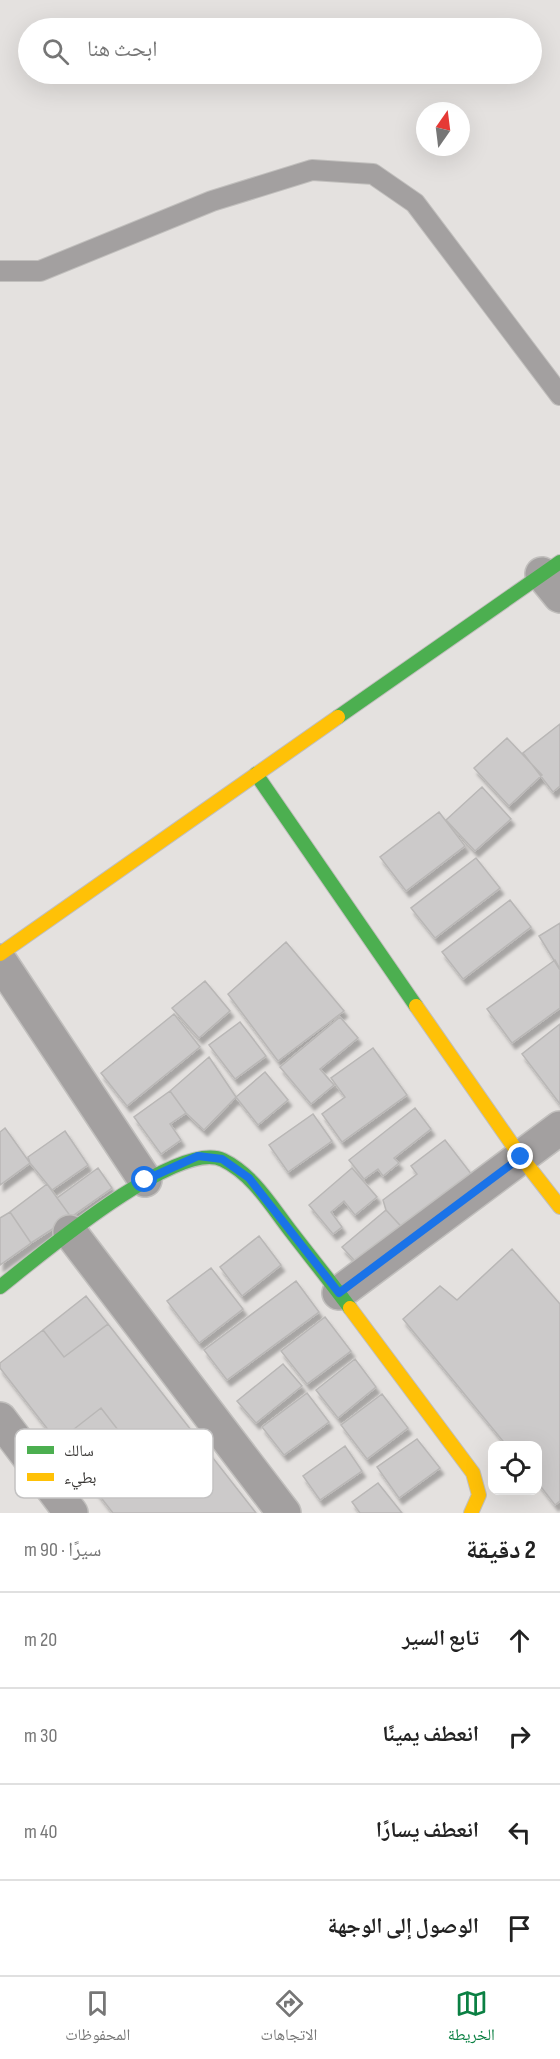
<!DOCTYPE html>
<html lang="ar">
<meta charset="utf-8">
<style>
body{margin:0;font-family:"Sofia Sans Condensed","Noto Naskh Arabic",sans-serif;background:#f6f6f6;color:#222;direction:rtl}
.controls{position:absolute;right:18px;bottom:18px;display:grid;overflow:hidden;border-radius:12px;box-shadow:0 6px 24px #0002}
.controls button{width:54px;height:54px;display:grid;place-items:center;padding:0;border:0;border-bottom:2px solid #e0e0e0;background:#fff;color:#222;font:30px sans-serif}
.compass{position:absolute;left:416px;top:102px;width:54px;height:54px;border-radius:50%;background:#fff;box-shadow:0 6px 24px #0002;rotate:14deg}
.stop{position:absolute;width:18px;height:18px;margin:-14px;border:4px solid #1a73e8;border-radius:50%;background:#fff}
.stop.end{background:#1a73e8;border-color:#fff;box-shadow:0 2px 6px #0008}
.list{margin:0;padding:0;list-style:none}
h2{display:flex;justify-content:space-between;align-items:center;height:78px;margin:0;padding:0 24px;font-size:26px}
h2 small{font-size:20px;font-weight:400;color:#767676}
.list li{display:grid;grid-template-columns:39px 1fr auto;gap:18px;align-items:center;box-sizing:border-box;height:96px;padding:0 24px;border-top:2px solid #e0e0e0}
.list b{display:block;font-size:22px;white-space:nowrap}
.list em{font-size:20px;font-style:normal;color:#767676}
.icon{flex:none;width:33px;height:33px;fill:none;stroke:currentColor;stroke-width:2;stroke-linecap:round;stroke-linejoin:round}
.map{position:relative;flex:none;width:560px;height:1513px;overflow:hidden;direction:ltr}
.search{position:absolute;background:#fff;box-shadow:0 6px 24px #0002;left:18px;right:18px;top:18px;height:66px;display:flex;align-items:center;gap:15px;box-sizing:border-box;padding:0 21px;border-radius:33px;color:#767676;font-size:22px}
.sheet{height:462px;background:#fff}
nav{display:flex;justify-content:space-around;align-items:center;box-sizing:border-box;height:84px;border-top:2px solid #e0e0e0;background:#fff;font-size:16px;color:#767676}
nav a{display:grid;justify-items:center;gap:3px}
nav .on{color:#0b8043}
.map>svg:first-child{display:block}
</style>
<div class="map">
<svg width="560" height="1513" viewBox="0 0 560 1513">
<defs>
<filter id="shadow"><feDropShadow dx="3.5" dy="6" stdDeviation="1.5" flood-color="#0004"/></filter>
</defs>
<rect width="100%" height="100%" fill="#e4e1df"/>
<path fill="#cccaca" stroke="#b9b7b6" stroke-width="1.5" filter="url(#shadow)" d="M560 724V786L553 792 523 753Z
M507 738 542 775 509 806 474 768Z
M482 787 511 819 475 851 446 820Z
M439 812 465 846 406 891 380 857Z
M476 858 500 888 435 938 411 908Z
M510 900 531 927 463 979 442 952Z
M560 923V970L539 936Z
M286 942 344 1011 278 1061 228 994Z
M555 960 560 969V1008L512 1043 487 1009Z
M205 981 230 1011 199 1038 172 1008Z
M174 1014 200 1047 127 1106 101 1073Z
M340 1017 358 1038 320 1069 334 1085 311 1104 280 1067Z
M240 1022 266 1056 235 1079 209 1045Z
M560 1024V1104L522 1054Z
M373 1048 407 1095 342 1142 322 1114 345 1097 331 1078Z
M209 1057 236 1097 204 1130 186 1113 170 1091Z
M265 1072 288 1100 258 1125 236 1097Z
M170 1091 186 1113 170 1124 181 1140 161 1154 134 1117Z
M415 1108 431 1129 394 1158 399 1163 383 1176 378 1169 364 1179 349 1160Z
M313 1114 332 1141 288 1172 269 1145Z
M5 1128 30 1163 0 1185V1132Z
M65 1131 88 1165 52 1190 30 1163 28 1157Z
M445 1140 479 1184 409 1235 386 1210 383 1200 417 1174 411 1166Z
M98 1168 112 1188 71 1217 57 1198Z
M352 1168 377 1197 355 1215 344 1201 331 1212 342 1227 333 1234 309 1205Z
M47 1184 71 1217 31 1243 10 1212Z
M386 1210 409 1235 366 1273 342 1247Z
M10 1212 31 1243 0 1265V1218Z
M259 1236 281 1265 242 1296 220 1267Z
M512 1249 560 1304V1501L555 1505 538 1483V1446H507L403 1319 440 1286 457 1300Z
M211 1268 243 1309 199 1343 167 1301Z
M296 1281 319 1312 227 1380 204 1350Z
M86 1296 108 1324 64 1357 43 1330Z
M325 1317 351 1351 307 1384 281 1351Z
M108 1324 256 1513H113L0 1368V1363L43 1330 64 1357Z
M355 1359 376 1387 338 1418 316 1390Z
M283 1364 302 1386 256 1423 237 1401Z
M307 1393 329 1422 284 1455 262 1427Z
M382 1394 408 1428 367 1459 341 1425Z
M101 1408 122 1435 81 1466 60 1440Z
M417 1439 440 1468 399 1498 377 1467Z
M345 1446 362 1471 320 1500 303 1476Z
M378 1483 402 1513H360L352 1502Z"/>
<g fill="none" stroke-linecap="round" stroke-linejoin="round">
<g stroke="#c1bfbd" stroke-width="22">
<path id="lane" d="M0 271H40L212 201 312 170 373 174 415 203 560 395"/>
</g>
<g stroke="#c1bfbd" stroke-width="36">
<path id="street" d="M542 574 560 596
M0 961 145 1180
M70 1232 284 1513
M339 1293 560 1128
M0 1419 71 1513"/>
</g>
<g stroke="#c1bfbd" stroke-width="16">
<path id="fast" d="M338 717 560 562
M256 774 416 1006
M0 1287C38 1257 178 1138 223 1160 252 1174 270 1204 289 1229 309 1255 330 1281 350 1308"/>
</g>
<g stroke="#c1bfbd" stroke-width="16">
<path id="slow" d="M0 954 338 717
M416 1006 521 1157 560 1207
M350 1308 473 1473 479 1495 471 1513"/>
</g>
<use href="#lane" stroke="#a3a0a0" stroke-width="20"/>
<use href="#street" stroke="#a3a0a0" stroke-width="33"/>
<use href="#fast" stroke="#4caf50" stroke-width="14"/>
<use href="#slow" stroke="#ffc107" stroke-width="14"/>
</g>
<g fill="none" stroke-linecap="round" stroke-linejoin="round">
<path stroke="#1a73e8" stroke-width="8" d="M145 1180 198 1156 222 1159 249 1178 339 1293 521 1157"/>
</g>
<rect x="15" y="1429" width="198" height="69" rx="9" fill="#fff" stroke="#c3c2c2" stroke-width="1.5"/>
<rect x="27" y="1446" width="27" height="8" fill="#4caf50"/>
<rect x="27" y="1473" width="27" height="8" fill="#ffc107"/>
<g font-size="16" fill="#373533">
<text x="64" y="1456">سالك</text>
<text x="64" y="1483">بطيء</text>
</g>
</svg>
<div class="controls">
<button><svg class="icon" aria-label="locate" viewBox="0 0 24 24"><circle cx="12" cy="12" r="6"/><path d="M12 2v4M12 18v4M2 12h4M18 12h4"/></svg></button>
</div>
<svg class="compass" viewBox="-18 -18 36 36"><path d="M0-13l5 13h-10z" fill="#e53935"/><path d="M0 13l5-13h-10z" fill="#767676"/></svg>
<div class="stop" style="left:145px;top:1180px"></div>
<div class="stop end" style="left:521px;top:1157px"></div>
<div class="search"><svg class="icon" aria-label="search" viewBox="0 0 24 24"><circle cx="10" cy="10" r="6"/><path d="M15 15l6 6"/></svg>ابحث هنا</div>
</div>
<section class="sheet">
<h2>2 دقيقة<small>سيرًا · 90 m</small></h2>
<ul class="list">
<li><svg class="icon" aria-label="ahead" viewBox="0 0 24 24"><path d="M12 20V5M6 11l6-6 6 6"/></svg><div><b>تابع السير</b></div><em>20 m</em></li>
<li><svg class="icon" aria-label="right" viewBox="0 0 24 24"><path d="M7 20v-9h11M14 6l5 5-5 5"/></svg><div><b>انعطف يمينًا</b></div><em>30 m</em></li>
<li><svg class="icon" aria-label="left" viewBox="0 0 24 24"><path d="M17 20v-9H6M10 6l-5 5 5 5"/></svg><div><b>انعطف يسارًا</b></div><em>40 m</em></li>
<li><svg class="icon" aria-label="arrive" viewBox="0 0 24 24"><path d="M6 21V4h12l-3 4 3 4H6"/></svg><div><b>الوصول إلى الوجهة</b></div></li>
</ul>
</section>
<nav>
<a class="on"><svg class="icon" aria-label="map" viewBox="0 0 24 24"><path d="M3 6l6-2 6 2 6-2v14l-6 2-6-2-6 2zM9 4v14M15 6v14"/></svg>الخريطة</a>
<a><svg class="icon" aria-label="directions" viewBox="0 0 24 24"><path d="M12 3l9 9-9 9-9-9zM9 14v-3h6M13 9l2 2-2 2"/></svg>الاتجاهات</a>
<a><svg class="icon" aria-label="saved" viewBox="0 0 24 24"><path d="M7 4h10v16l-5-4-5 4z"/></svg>المحفوظات</a>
</nav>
